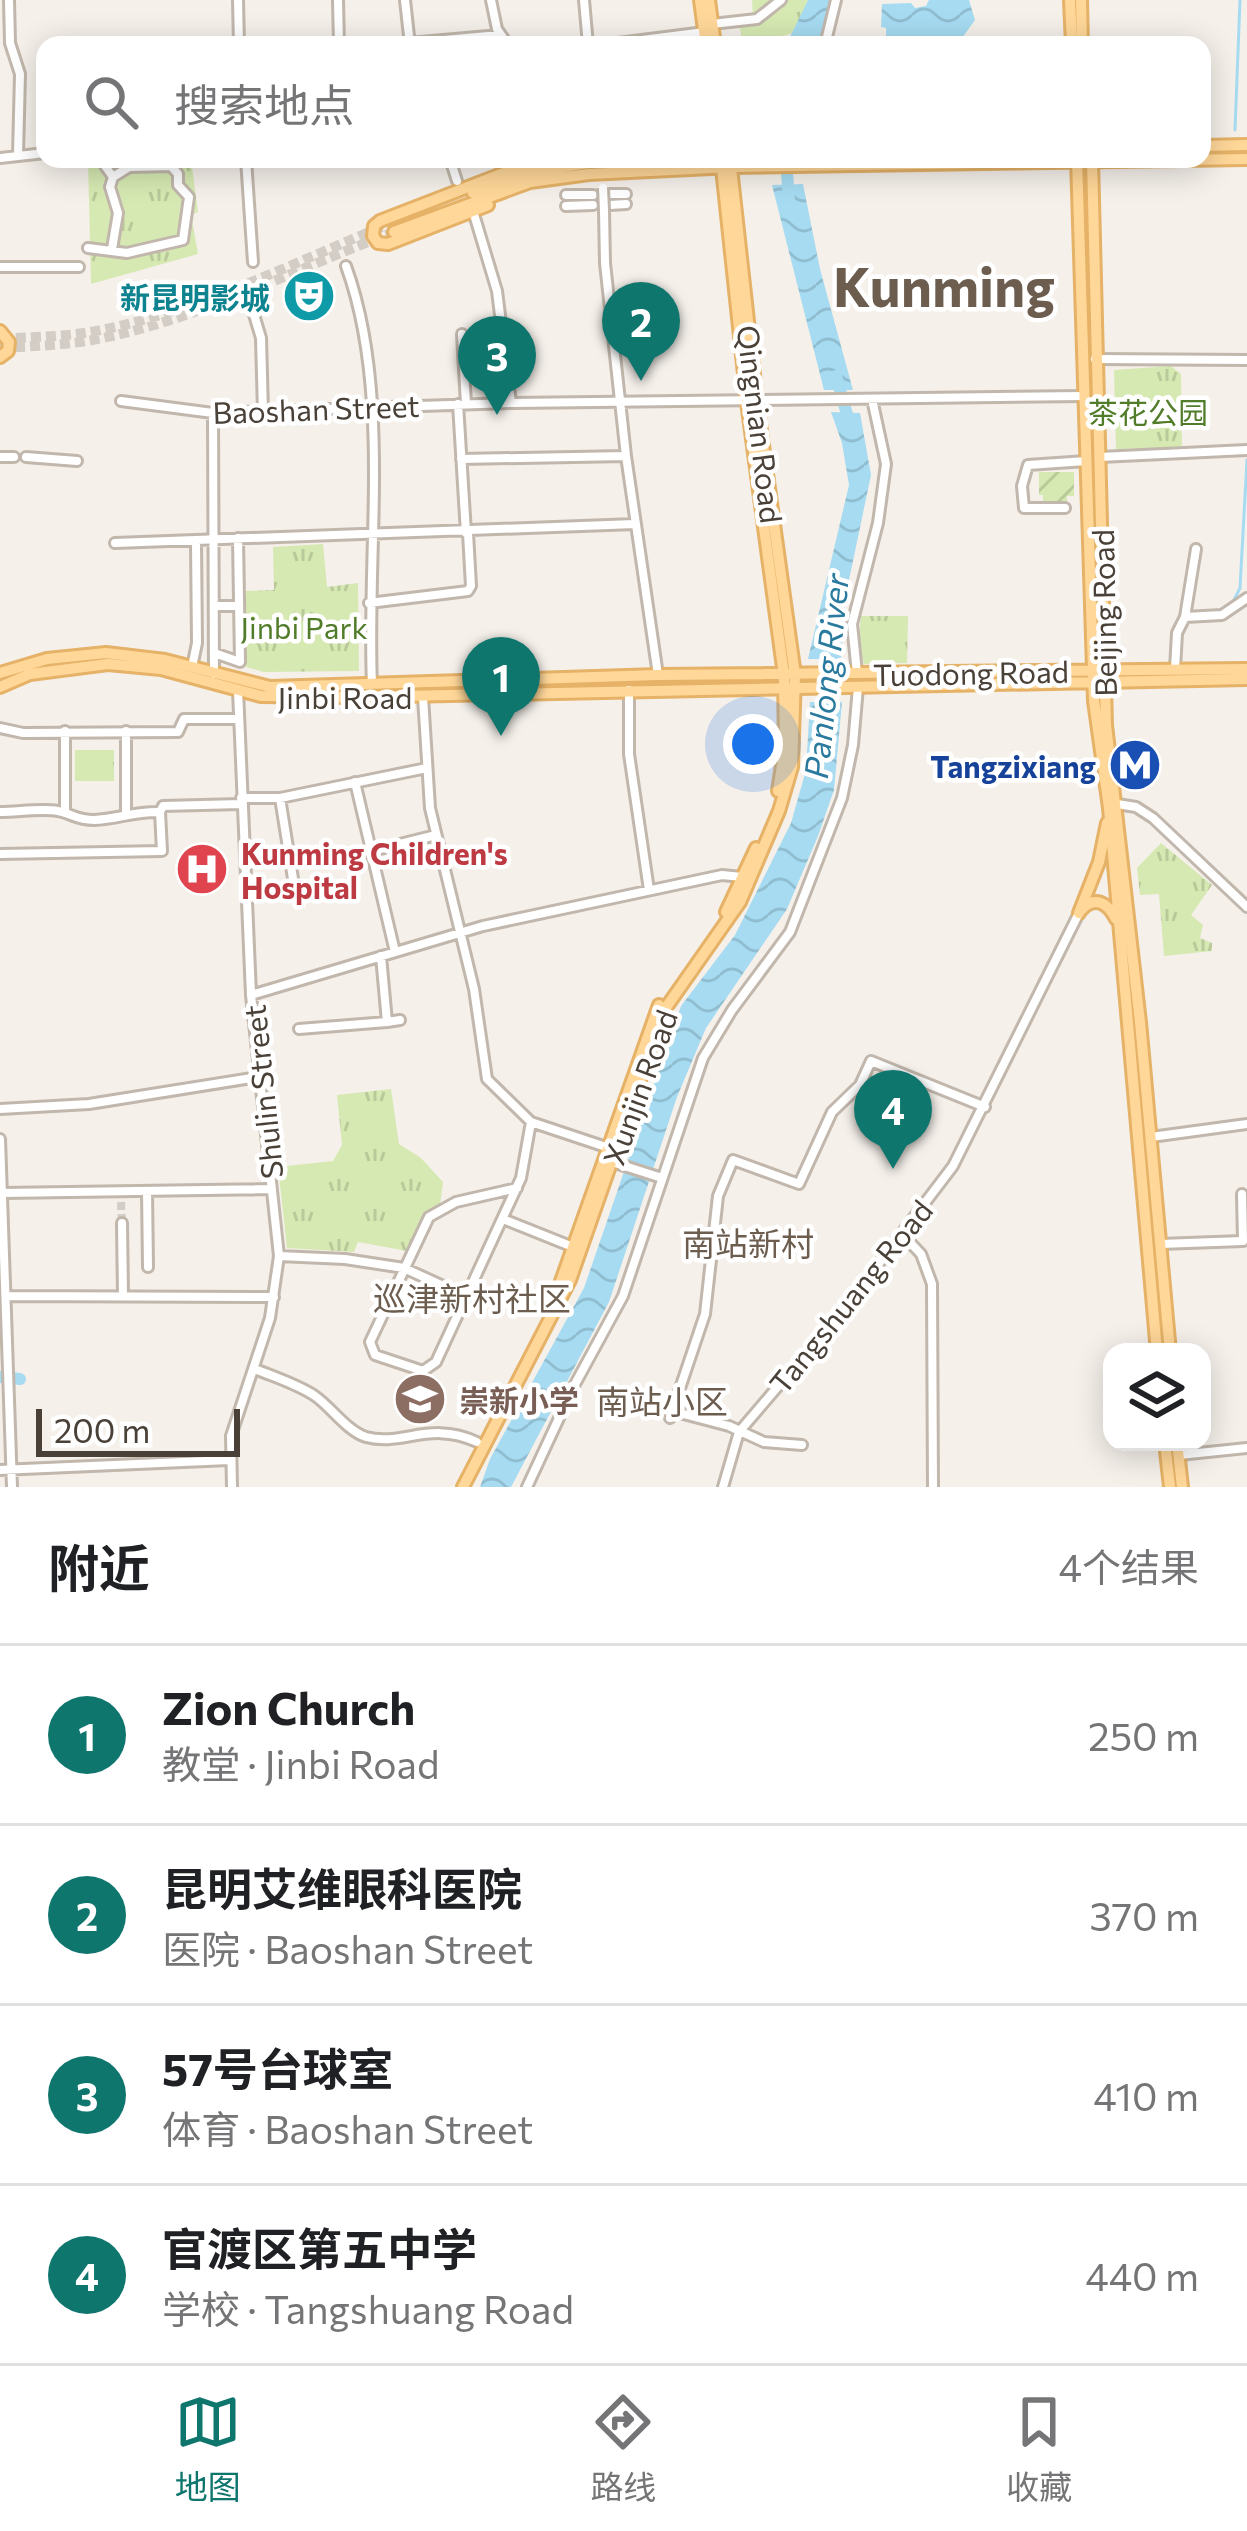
<!DOCTYPE html>
<html lang="zh">
<meta charset="utf-8">
<style>
body{margin:0;font-family:Commissioner,"Noto Sans SC",sans-serif;background:#f6f6f6;color:#202124}
.controls{position:absolute;right:36px;bottom:36px;display:grid;overflow:hidden;border-radius:24px;box-shadow:0 6px 30px #0003}
.controls button{width:108px;height:108px;display:grid;place-items:center;padding:0;border:0;border-bottom:3px solid #e0e0e0;background:#fff;color:#202124;font:60px sans-serif}
.scale{position:absolute;left:36px;bottom:30px;width:204px;box-sizing:border-box;padding-left:12px;border:6px solid #494038;border-top:0;font-size:33px;line-height:42px;white-space:nowrap;color:#494038;-webkit-text-stroke:9px #fff;paint-order:stroke}
.you{position:absolute;left:753px;top:744px;width:42px;height:42px;margin:-30px;border:9px solid #fff;border-radius:50%;background:#1a73e8;box-shadow:0 0 0 18px #1a73e833}
.badge{display:grid;place-items:center;width:78px;height:78px;border-radius:50%;background:#0f766e;color:#fff;font-size:39px;font-weight:700}
.pin{position:absolute;translate:-50% -99px;filter:drop-shadow(0 3px 6px #0008)}
.pin::after{content:'';position:absolute;top:63px;width:42px;height:36px;background:inherit;clip-path:polygon(0 0,100% 0,50% 100%)}
.list{margin:0;padding:0;list-style:none}
h2{display:flex;justify-content:space-between;align-items:center;height:156px;margin:0;padding:0 48px;font-size:51px}
h2 small{font-size:39px;font-weight:400;color:#757577}
.list li{display:grid;grid-template-columns:78px 1fr auto;gap:36px;align-items:center;box-sizing:border-box;height:180px;padding:0 48px;border-top:3px solid #e0e0e0}
.list b{display:block;font-size:45px;white-space:nowrap}
.list p{margin:0;font-size:39px;white-space:nowrap;color:#757577}
.list em{font-size:39px;font-style:normal;color:#757577}
.icon{flex:none;width:66px;height:66px;fill:none;stroke:currentColor;stroke-width:2;stroke-linecap:round;stroke-linejoin:round}
.map{position:relative;flex:none;width:1247px;height:1487px;overflow:hidden}
.search{position:absolute;background:#fff;box-shadow:0 6px 30px #0003;left:36px;right:36px;top:36px;height:132px;display:flex;align-items:center;gap:30px;box-sizing:border-box;padding:0 42px;border-radius:24px;color:#757577;font-size:45px}
.sheet{height:876px;background:#fff}
nav{display:flex;justify-content:space-around;align-items:center;box-sizing:border-box;height:168px;border-top:3px solid #e0e0e0;background:#fff;font-size:33px;color:#757577}
nav a{display:grid;justify-items:center;gap:6px}
nav .on{color:#0f766e}
.map>svg:first-child{display:block}
</style>
<div class="map">
<svg width="1247" height="1487" viewBox="0 0 1247 1487">
<defs>
<pattern id="park-tufts" width="24" height="20" patternUnits="userSpaceOnUse" patternTransform="scale(3)"><rect width="24" height="20" fill="#d6e9b2"/><path d="M3 7l-1-3M5 7V3M7 7l1-3M15 17l-1-3M17 17v-4M19 17l1-3" fill="none" stroke="#b9c99a"/></pattern>
<pattern id="garden-furrows" width="10" height="10" patternUnits="userSpaceOnUse" patternTransform="scale(3)"><rect width="10" height="10" fill="#d6e9b2"/><path d="M-1 1l2-2M0 10L10 0M9 11l2-2" fill="none" stroke="#b9c99a"/></pattern>
<pattern id="water-waves" width="16" height="10" patternUnits="userSpaceOnUse" patternTransform="scale(3)"><rect width="16" height="10" fill="#a6dbf1"/><path d="M0 5q4-4 8 0t8 0" fill="none" stroke="#90bdcf"/></pattern>
</defs>
<rect width="100%" height="100%" fill="#f5f0ea"/>
<path fill="url(#park-tufts)" d="M752 0H808L793 33 779 37 770 45H743L739 24 753 15Z
M88 159 191 160 198 212 191 215 198 254 91 284Z
M1171 366 1181 374 1182 448 1116 449 1114 370Z
M323 544 327 587 358 583 359 671 264 672 246 667 244 591 274 590 273 547Z
M861 616H908L907 663 864 664 858 643Z
M75 750H114V781H75Z
M1161 843 1212 885 1191 915 1203 925 1200 938 1212 943V951L1164 956 1159 894 1140 895 1137 868Z
M391 1089 399 1144 421 1158 443 1182 440 1205 423 1214 407 1251 358 1242 354 1252 287 1248 278 1167 333 1161 342 1145 337 1095Z"/>
<path fill="url(#garden-furrows)" d="M1039 472H1074V496H1067V503H1043V495H1039Z"/>
<path fill="url(#water-waves)" d="M808 0H834L818 45H786Z
M929 0H969L975 20 957 45H931L926 40 921 45H886V28L881 27 882 4 911 3 915 8 926 6Z
M803 184 820 269 853 390H824L772 185Z
M831 412 860 413 871 475 845 599 841 659H808L849 485 842 443Z
M810 702H842L834 790 818 836 787 909 706 1028 677 1097 609 1302 511 1487H480L490 1459 584 1288 681 1006 735 935 791 823 806 770Z"/>
<g fill="none" stroke-linecap="round" stroke-linejoin="round">
<path stroke="#a6dbf1" stroke-width="3" d="M1235 130 1240 0
M1231 606 1240 588 1247 460"/>
<path stroke="#a6dbf1" stroke-width="12" d="M786 159 789 200
M836 376 850 425
M822 716 826 646
M0 1377 20 1379"/>
<path stroke="#d3cdc6" stroke-width="8" stroke-dasharray="8 4" stroke-linecap="butt" d="M121 1202 122 1223"/>
<path stroke="#d3cdc6" stroke-width="10" stroke-dasharray="10 5" stroke-linecap="butt" d="M1 339C28 337 57 337 84 333 183 318 298 261 391 223
M0 348C35 346 70 345 103 338 204 317 298 268 394 232"/>
<g stroke="#c1b7ac" stroke-width="14">
<path id="minor" d="M9 0 10 43 20 74 18 156
M238 0 239 45
M338 0 339 45
M405 0 410 45
M491 0 497 29 508 45
M584 0 588 45
M712 24 757 19 781 0
M409 43 500 35
M602 45 705 32
M825 45 836 0
M0 158 45 153
M246 159 253 262
M450 159 457 181
M105 166 113 177
M609 194H626
M566 195H593
M610 205 626 204
M566 206 593 205
M604 210 605 263 626 456 658 675
M473 211 497 291 511 403
M88 248 127 253 183 240 189 197 178 185V174L171 166 129 167 113 177 110 187 118 213 112 249
M346 266C392 393 366 551 372 684
M0 267H79
M249 298 261 338 263 412
M462 334 466 404
M1095 359 1247 360
M121 401 213 413 511 403 1084 396
M458 404 466 533
M213 413 214 674
M0 457H14
M26 457 77 461
M1100 457 1247 450
M461 459 626 456
M1065 508H1024L1022 486 1028 465 1086 461
M115 543 635 524
M369 603 468 591 471 586 468 533
M216 606H239
M1185 617 1196 549
M217 654 240 662 238 538
M192 667 197 643 196 543
M1175 669 1177 633 1185 617 1222 615 1247 598
M857 673 852 624 878 523 886 464 872 399
M629 690V754L649 890
M423 697 430 808 474 989 487 1079 531 1122 609 1148
M0 728 23 733 178 732 184 719H238
M65 731V813
M355 782 395 952
M241 798H280L427 768
M280 798 295 891
M1117 804 1136 807 1153 818 1247 907
M0 812C18 812 41 808 58 811 73 814 76 820 94 820 118 819 135 811 160 812
M126 814V731
M372 851 436 835
M0 854 162 851 160 812 163 806 241 804
M381 956 387 1022 400 1020
M251 995 483 926 722 875 742 877
M299 1029 387 1022
M0 1109 89 1104 258 1077
M1151 1137 1247 1124
M0 1139 12 1487
M612 1162 662 1178
M517 1188 456 1202 429 1217 370 1342 375 1355 423 1371 436 1362 521 1178 531 1122
M147 1191 148 1267
M2 1193 272 1189
M503 1219 573 1247
M122 1223 123 1296
M902 1234 921 1254 932 1284 933 1487
M1160 1244 1243 1241 1242 1194
M279 1256 345 1259 404 1268 465 1296
M6 1296 274 1297
M255 1369C274 1377 297 1384 315 1396 331 1407 347 1431 366 1437 402 1447 430 1420 477 1442
M672 1411 729 1426 764 1442 802 1445
M670 1418 705 1314 718 1196 733 1160 799 1184 832 1112 860 1085 871 1061 985 1107
M1179 1455 1247 1448
M0 1470 229 1460
M232 1487 231 1436 270 1318 279 1256 251 995 238 690
M527 1487 574 1386 623 1296 703 1058 732 1010 790 932 842 798 853 745 858 687
M723 1487 739 1432 845 1308 953 1166 1079 913"/>
</g>
<g stroke="#e5b267" stroke-width="16">
<path id="major" d="M700 0 706 45
M709 0 715 45
M1070 0 1072 45
M1081 0 1082 45
M1202 146 1247 145
M721 159 747 402 784 675 785 747 778 791
M1077 159 1094 701 1109 808 1157 1352
M1092 159 1106 725 1140 1022 1170 1352
M473 193C526 174 576 161 632 159
M488 205 388 244 378 243 373 236 374 226 380 221 517 168 560 159
M394 232 530 182 589 174 731 167 1247 159
M0 331 9 342 8 351 0 357
M0 673 47 659 106 653 165 660 270 687 658 675 1247 669
M0 687 30 674 108 664 161 669 261 696 353 697 1247 679
M1081 910C1095 895 1108 903 1116 919
M726 912 756 848
M1079 913 1099 862 1107 823
M559 1287 659 1005
M1165 1442 1170 1487
M1177 1442 1182 1487
M463 1487 570 1280 665 1009 740 902 779 811 792 767 795 675 757 402 730 159"/>
</g>
<use href="#minor" stroke="#fff" stroke-width="8"/>
<use href="#major" stroke="#ffd799" stroke-width="10"/>
<g stroke="#c1b7ac" stroke-width="14" stroke-linecap="butt">
<path id="minor-bridge" d="M603 188 604 210"/>
</g>
<use href="#minor-bridge" stroke="#fff" stroke-width="8"/>
</g>
<defs>
<g id="theatre-disc" transform="scale(2.7)"><circle r="9.5" fill="#0f9aa8" stroke="#fff"/><path d="M-5-5.5Q0-4 5-5.5V0Q5 5 0 6Q-5 5-5 0ZM-3.3-2.5H-1v1.5H-3.3ZM1-2.5H3.3v1.5H1ZM-2.8 1Q0 5.5 2.8 1Z" fill="#fff"/></g>
<g id="metro-disc" transform="scale(2.7)"><circle r="9.5" fill="#1a4fb4" stroke="#fff"/><path d="M-5.5 5V-5H-3L0 0L3-5H5.5V5H3V-.5L0 4L-3-.5V5Z" fill="#fff"/></g>
<g id="hospital-disc" transform="scale(2.7)"><circle r="9.5" fill="#e0444e" stroke="#fff"/><path d="M-5-5h3v3.5h4V-5h3V5h-3V1.5h-4V5h-3Z" fill="#fff"/></g>
<g id="university-disc" transform="scale(2.7)"><circle r="9.5" fill="#8d6e63" stroke="#fff"/><path d="M0-5L7-2L0 1L-7-2ZM-4 1L0 2.5L4 1V4Q0 6-4 4Z" fill="#fff"/></g>
</defs>
<g fill-rule="evenodd">
<use href="#theatre-disc" x="309" y="296"/>
<use href="#metro-disc" x="1135" y="765"/>
<use href="#hospital-disc" x="202" y="869"/>
<use href="#university-disc" x="420" y="1399"/>
</g>
<g text-anchor="middle" dominant-baseline="central" stroke-width="9" stroke-linejoin="round" paint-order="stroke">
<g font-size="30" font-weight="bold" fill="#0d838f" stroke="#fff" text-anchor="end">
<text x="270" y="296">新昆明影城</text>
</g>
<g font-size="30" fill="#494038" stroke="#fff">
<text transform="translate(316 408) rotate(-2)">Baoshan Street</text>
<text transform="translate(761 424) rotate(83)">Qingnian Road</text>
<text transform="translate(1103 613) rotate(-91)">Beijing Road</text>
<text transform="translate(971 672) rotate(-1)">Tuodong Road</text>
<text x="345" y="696">Jinbi Road</text>
<text transform="translate(639 1087) rotate(-70)">Xunjin Road</text>
<text transform="translate(262 1092) rotate(-96)">Shulin Street</text>
<text transform="translate(850 1296) rotate(-51)">Tangshuang Road</text>
</g>
<g font-size="30" fill="#517c29" stroke="#fff">
<text x="1148" y="411">茶花公园</text>
<text x="304" y="626">Jinbi Park</text>
</g>
<g font-size="30" font-weight="bold" fill="#164399" stroke="#fff" text-anchor="end">
<text x="1096" y="765">Tangzixiang</text>
</g>
<g font-size="30" font-weight="bold" fill="#be3a42" stroke="#fff" text-anchor="start">
<text x="241" y="852">Kunming Children's<tspan x="241" dy="34">Hospital</tspan></text>
</g>
<g font-size="30" font-weight="bold" fill="#785e54" stroke="#fff" text-anchor="start">
<text x="459" y="1399">崇新小学</text>
</g>
<g font-size="33" font-style="italic" fill="#2a7a9e" stroke="#fff">
<text transform="translate(825 676) rotate(-84)">Panlong River</text>
</g>
<g font-size="33" fill="#6c5d4f" stroke="#fff">
<text x="748" y="1242">南站新村</text>
<text x="472" y="1297">巡津新村社区</text>
<text x="662" y="1400">南站小区</text>
</g>
<g font-size="54" font-weight="bold" fill="#6c5d4f" stroke="#fff">
<text x="944" y="285">Kunming</text>
</g>
</g>
</svg>
<div class="controls">
<button><svg class="icon" aria-label="layers" viewBox="0 0 24 24"><path d="M12 4l9 5-9 5-9-5zM3 14l9 5 9-5"/></svg></button>
</div>
<div class="scale">200 m</div>
<div class="you"></div>
<div class="pin badge" style="left:501px;top:736px">1</div>
<div class="pin badge" style="left:641px;top:381px">2</div>
<div class="pin badge" style="left:497px;top:415px">3</div>
<div class="pin badge" style="left:893px;top:1169px">4</div>
<div class="search"><svg class="icon" aria-label="search" viewBox="0 0 24 24"><circle cx="10" cy="10" r="6"/><path d="M15 15l6 6"/></svg>搜索地点</div>
</div>
<section class="sheet">
<h2>附近<small>4个结果</small></h2>
<ul class="list">
<li><span class="badge">1</span><div><b>Zion Church</b><p>教堂 · Jinbi Road</p></div><em>250 m</em></li>
<li><span class="badge">2</span><div><b>昆明艾维眼科医院</b><p>医院 · Baoshan Street</p></div><em>370 m</em></li>
<li><span class="badge">3</span><div><b>57号台球室</b><p>体育 · Baoshan Street</p></div><em>410 m</em></li>
<li><span class="badge">4</span><div><b>官渡区第五中学</b><p>学校 · Tangshuang Road</p></div><em>440 m</em></li>
</ul>
</section>
<nav>
<a class="on"><svg class="icon" aria-label="map" viewBox="0 0 24 24"><path d="M3 6l6-2 6 2 6-2v14l-6 2-6-2-6 2zM9 4v14M15 6v14"/></svg>地图</a>
<a><svg class="icon" aria-label="directions" viewBox="0 0 24 24"><path d="M12 3l9 9-9 9-9-9zM9 14v-3h6M13 9l2 2-2 2"/></svg>路线</a>
<a><svg class="icon" aria-label="saved" viewBox="0 0 24 24"><path d="M7 4h10v16l-5-4-5 4z"/></svg>收藏</a>
</nav>
